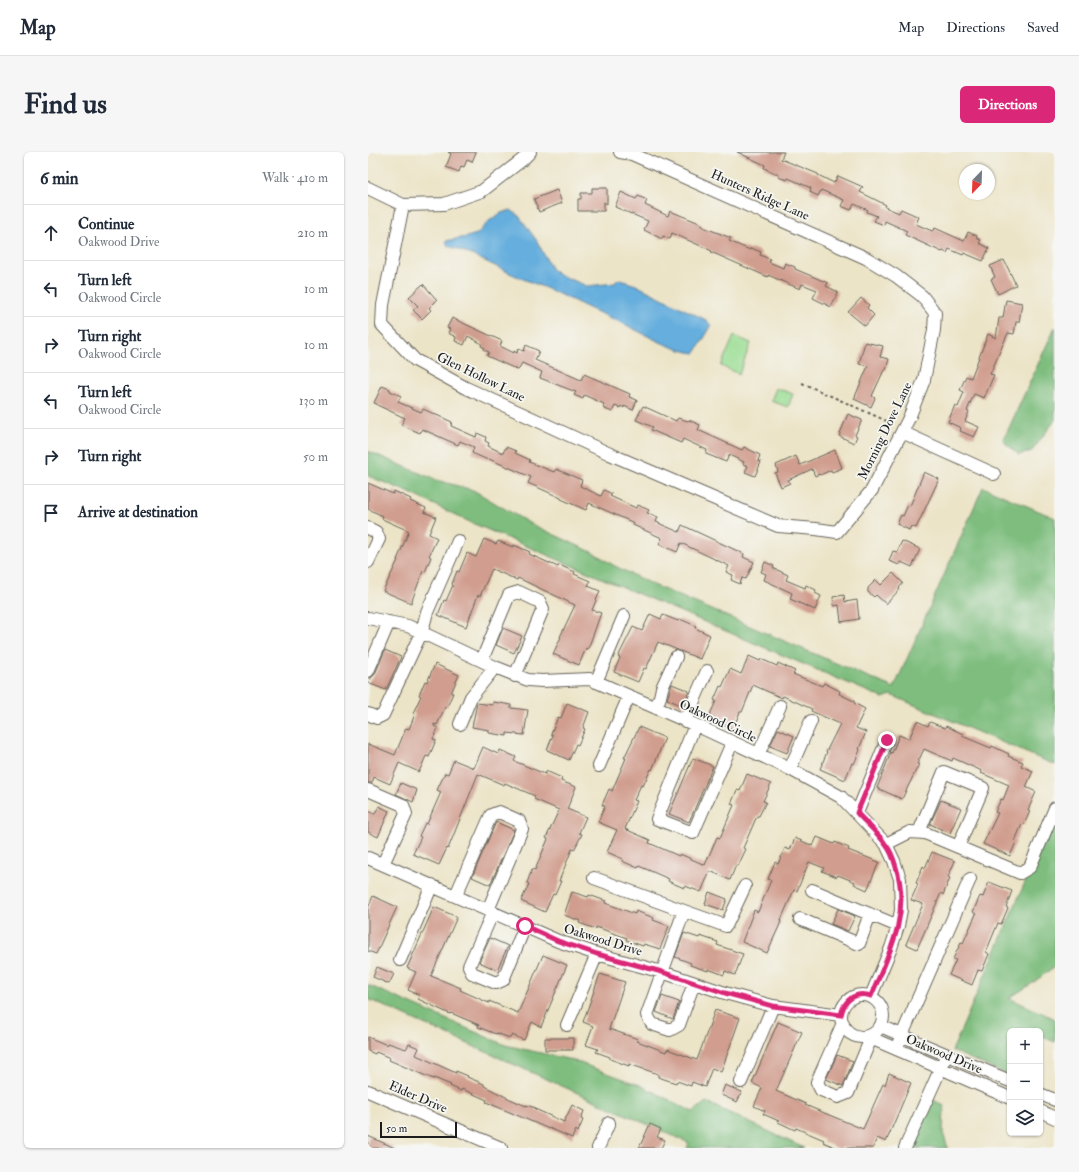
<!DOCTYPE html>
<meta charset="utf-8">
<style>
body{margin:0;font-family:"IM FELL Double Pica",serif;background:#f6f6f7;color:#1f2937}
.controls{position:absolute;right:12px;bottom:12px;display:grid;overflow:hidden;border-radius:6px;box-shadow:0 1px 3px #0004}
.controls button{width:36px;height:36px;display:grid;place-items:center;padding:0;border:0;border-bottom:1px solid #e0e1e3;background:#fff;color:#1f2937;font:20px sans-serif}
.compass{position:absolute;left:591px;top:12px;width:36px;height:36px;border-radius:50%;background:#fff;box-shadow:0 1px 3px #0004;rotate:203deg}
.scale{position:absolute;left:12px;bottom:10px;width:77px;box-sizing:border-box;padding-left:4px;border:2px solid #1c1c1c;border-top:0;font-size:11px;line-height:14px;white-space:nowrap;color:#1c1c1c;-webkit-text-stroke:3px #f6f6f2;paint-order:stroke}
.stop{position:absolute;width:12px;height:12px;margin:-9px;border:3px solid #db2777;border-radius:50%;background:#fff}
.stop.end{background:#db2777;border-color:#fff;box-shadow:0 1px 4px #0008}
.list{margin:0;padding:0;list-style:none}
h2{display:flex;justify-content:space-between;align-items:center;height:52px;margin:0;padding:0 16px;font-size:17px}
h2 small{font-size:13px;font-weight:400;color:#747a83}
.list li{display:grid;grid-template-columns:26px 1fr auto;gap:12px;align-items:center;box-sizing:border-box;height:56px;padding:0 16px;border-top:1px solid #e0e1e3}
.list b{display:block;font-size:15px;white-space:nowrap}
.list p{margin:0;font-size:13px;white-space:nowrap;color:#747a83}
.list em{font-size:13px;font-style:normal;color:#747a83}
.icon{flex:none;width:22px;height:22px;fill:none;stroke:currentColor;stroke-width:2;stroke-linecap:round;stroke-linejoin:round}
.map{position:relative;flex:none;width:687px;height:996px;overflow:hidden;border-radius:6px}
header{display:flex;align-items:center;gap:24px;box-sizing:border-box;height:56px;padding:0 20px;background:#fff;border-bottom:1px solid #e0e1e3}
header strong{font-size:19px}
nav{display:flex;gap:22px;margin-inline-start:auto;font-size:14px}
.intro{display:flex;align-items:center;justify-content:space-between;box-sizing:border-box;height:96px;padding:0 24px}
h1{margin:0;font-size:28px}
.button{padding:10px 18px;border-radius:6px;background:#db2777;color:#fff;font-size:14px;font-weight:700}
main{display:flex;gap:24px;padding:0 24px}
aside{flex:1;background:#fff;border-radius:6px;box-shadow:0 1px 3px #0004}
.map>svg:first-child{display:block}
</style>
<header>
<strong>Map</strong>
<nav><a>Map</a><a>Directions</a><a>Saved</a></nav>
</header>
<div class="intro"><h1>Find us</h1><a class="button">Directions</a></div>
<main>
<aside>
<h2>6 min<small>Walk · 410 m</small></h2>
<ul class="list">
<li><svg class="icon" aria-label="ahead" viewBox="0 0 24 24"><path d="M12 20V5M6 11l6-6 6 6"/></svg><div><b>Continue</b><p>Oakwood Drive</p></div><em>210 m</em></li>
<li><svg class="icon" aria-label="left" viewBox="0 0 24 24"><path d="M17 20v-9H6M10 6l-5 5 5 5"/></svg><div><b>Turn left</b><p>Oakwood Circle</p></div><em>10 m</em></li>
<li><svg class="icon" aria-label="right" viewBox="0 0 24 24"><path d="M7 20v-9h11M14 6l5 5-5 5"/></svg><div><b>Turn right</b><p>Oakwood Circle</p></div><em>10 m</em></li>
<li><svg class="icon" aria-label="left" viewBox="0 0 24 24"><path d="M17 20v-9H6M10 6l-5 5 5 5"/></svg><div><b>Turn left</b><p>Oakwood Circle</p></div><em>130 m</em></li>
<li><svg class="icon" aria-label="right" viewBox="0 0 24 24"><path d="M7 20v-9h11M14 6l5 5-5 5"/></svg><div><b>Turn right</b></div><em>50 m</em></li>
<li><svg class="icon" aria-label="arrive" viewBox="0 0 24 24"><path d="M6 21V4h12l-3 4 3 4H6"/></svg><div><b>Arrive at destination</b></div></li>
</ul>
</aside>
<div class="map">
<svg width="687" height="996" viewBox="0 0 687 996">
<rect width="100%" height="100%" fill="#f6f6f2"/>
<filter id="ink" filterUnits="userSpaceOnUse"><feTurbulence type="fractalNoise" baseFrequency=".025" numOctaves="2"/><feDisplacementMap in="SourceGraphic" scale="8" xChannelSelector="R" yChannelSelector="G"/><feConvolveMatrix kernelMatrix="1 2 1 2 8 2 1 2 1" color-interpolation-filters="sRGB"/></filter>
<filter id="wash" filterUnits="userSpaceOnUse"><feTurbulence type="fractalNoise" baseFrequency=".012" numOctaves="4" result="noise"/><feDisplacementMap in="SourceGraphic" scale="16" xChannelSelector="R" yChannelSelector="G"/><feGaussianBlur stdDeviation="0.9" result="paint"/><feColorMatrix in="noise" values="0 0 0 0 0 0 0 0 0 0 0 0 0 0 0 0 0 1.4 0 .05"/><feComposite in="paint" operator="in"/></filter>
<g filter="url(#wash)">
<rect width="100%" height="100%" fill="#ece4c7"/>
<path fill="#9dde95" stroke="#5c7d58" d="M366 184 383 191 371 222 353 214Z
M408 236 425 242 420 255 403 249Z"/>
<path fill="#7ebd7e" stroke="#4d6c4d" d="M687 175V268L664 299 651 303 635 289Z
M0 299 68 328 105 338 161 371 228 402 245 413 281 431 526 536 615 335 687 366V613L523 543 515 546 104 371 40 340 0 324Z
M687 661V814L662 833 641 846 687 867V890L672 884V879H658L650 876 652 879H642V922L633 920 584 899Z
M0 833 137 893 204 908 272 933 325 960 338 950 436 996H319L321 991 0 847Z
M564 947 576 954 575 981 580 996H542Z"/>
<path fill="#65aedd" stroke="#40657c" d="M143 58 151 64 169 89 184 118 192 123 219 134 247 131 250 127 268 133 338 168 343 173 341 178 327 201C300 198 269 177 243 166 226 159 209 150 191 142 177 135 161 130 146 123 124 113 103 101 80 94L78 89 99 85 109 82 121 69 133 61Z"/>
<g id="blocks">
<path fill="#d09d8e" d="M80 0H108L104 10 99 8 96 15 93 14 91 20 78 15 83 2Z
M369 0H416L413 7 450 22V23L466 31 470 24 495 35 492 40 518 53 517 55 531 61 533 57 551 65 548 72 564 79 567 76 596 89 600 80 609 84 608 86 613 88 611 91 621 96 615 109 596 101 595 103 581 97 579 101 575 99 574 100 537 83 539 79 517 69 516 73 506 69 509 64 499 60 500 58 486 52 483 58 473 54 476 48 453 38 450 44 442 40 443 36 420 26 419 28 410 25 411 23 396 16 397 13Z
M224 36H239V52L236 50V59H210V47H213V41H224Z
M189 38 194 51 171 60 166 47Z
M253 40 268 47 270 44 279 48 277 53 300 64 302 59 329 70 335 74V75L363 86 361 89 382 98 383 96 393 100 392 103 402 107 401 110 415 116 417 111 427 115V117L460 131 458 134 470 140 463 155 445 146 449 138 434 132 432 137 400 123V125L343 100 344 99 304 81 302 87 295 84 294 87 276 78 280 69 247 55Z
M636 108 648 133 630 142 623 127 627 125 622 114Z
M55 132 69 148 61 156 63 158 54 167 45 158 50 154 41 145Z
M493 146 501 153 499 156 506 163 497 174 480 160Z
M638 148 654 151 651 170H648L646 182 640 181 622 222 626 223 616 246 606 242 599 259 601 260 597 269 611 275 606 285 592 279 593 276 580 270 587 253 590 255 596 240 592 238 598 224 603 226 620 182 628 186 631 166H635Z
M84 166 134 189 132 194 146 201V199L149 201 150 197 156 199 158 193 171 199 167 208 213 228 216 222 262 242 261 245 269 248 265 258 256 254V256L253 254 252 256 247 254 244 260 235 256 236 252 216 243 215 247 206 243 208 240 172 226 174 220 154 211 150 218 119 204 121 200 116 198 117 196 113 194 114 192 100 184 96 193 87 189 88 185 80 181 82 177 79 176Z
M497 190 515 194 512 205 521 207 518 218H516L504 244 507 246 503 255 486 247 500 214 491 212Z
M14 234 22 237V239L33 244 30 250 53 260 55 257 64 261 84 270 83 274 108 285 109 281 118 285 117 289 121 291 120 294 135 301 138 295 148 299 147 301 162 308 161 310 186 320 188 317 214 328 212 334 233 344 236 338 244 342 242 344 268 356 270 353 281 358 279 361 290 365 288 370 311 380 314 373 376 402 375 405 386 410 378 427 374 426 372 432 363 428 365 423 358 420 361 414 313 391 309 400 291 392 294 386 265 373 266 371 221 351 218 358 193 347V346L160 331 163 325 121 307 120 308 104 301 106 295 92 289 90 293 54 277 52 281 33 273 37 266 9 253V252L6 251Z
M275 254 308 269 310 266 320 269 321 268 332 273 330 278 374 298 376 295 392 303 390 309 393 310 387 324 377 320 380 314 375 312 376 310 361 303 358 310 338 302 339 298 315 287 313 291 283 278 285 275 268 268Z
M480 262 494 268 487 283 489 284 486 291 471 284Z
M467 298 474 316 464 320 463 318 452 323 451 322 447 324 444 317 420 328 422 331 413 335 407 321 410 320 408 313 428 304 432 313Z
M556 320 571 327 548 376 543 374 541 378 529 372 533 363 535 364 540 353 542 354Z
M0 331 25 342 26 339 43 347 42 349 58 356 56 360 68 365 61 382 69 386 61 404 63 405 57 420 55 419 43 451 15 439 30 408H29L41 379 14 367 15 364 0 357Z
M116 387 128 392 130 389 145 395 146 393 162 400 161 402 190 415 191 413 207 420 206 422 222 429 220 434 232 439 224 458 233 461 220 497 218 496 211 513 185 502 193 485H192L207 453 150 426 149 428 124 417 112 444 110 443 98 475 70 463 76 448 78 449 85 433 84 432 89 419 91 420 99 401 108 405Z
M534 389 552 397 544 415 533 410 531 413 521 409 525 399 529 400Z
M397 410 406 414 405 416 420 423 418 428 437 436 438 433 448 438 447 441 453 444 447 458 422 447 424 441 396 428 398 422 393 420Z
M525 421 535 431 531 436 532 437 518 452 508 443 506 445 500 440V436L508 428 513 433Z
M476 443 477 450 489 448 491 467 473 470 471 453 466 454 465 445Z
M282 462 293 467 295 463 310 469 312 467 328 474 327 476 342 483 332 507 290 490 278 517 276 516 270 530 246 520 252 506 250 505 265 475 274 479Z
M135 476 154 484 146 501 128 493Z
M17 498 33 505 18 538 0 531 3 526 7 522Z
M381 504 392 509 393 507 409 514 410 511 427 519 425 522 454 534 456 531 472 539 471 542 486 549V551L497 557 488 576 498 580 491 597 492 598 486 612 484 611 477 628 452 617 459 600H458L472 572 443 559 444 557 415 544 414 546 385 533 374 560H372L365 577 340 567 348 549 346 548 352 534 354 535 362 517 373 522Z
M67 512 91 523 83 541H85L79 555H77L69 573 66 572V574L70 576 65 587 68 588 61 605 58 604 51 620 31 611 22 632 6 625 4 631H0V592L27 603 38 576 41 577 47 562 45 561 53 544 51 543 57 529 59 530Z
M304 532 321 539 315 554 299 547Z
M125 550 143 553V556L160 558 156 583 139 581V584L121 581V578L104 575 109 551 125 553Z
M199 551 221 560 215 576 217 577 210 593 208 592 201 608 179 598 185 583 183 582 190 565 193 566Z
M549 569 560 574 562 570 577 576 578 574 595 582 594 584 623 596 624 594 641 602 640 604 655 610 653 614 665 619 658 635 668 640 660 658 662 659 656 673 654 672 647 689 648 690 642 704 615 692 630 661 627 660 633 647 635 648 641 633 613 621 614 619 585 606 584 609 556 597 549 612H551L534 647 509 636 523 600 524 601 531 583 541 587Z
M271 575 297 586 284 618 283 617 275 634 273 633 266 648 269 649 257 677 282 688 281 691 311 704 312 702 337 713 349 685 352 686 366 653 363 652 369 638 372 639 379 622 403 632 395 649 398 650 391 664H389L375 696 378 697 370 714 368 713 362 728 342 719 333 740 317 734 316 736 300 729 301 727 271 714 270 716 254 709 255 707 239 700 249 678 230 670 237 654 234 653 241 637 244 639 258 606H256Z
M410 577 426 584 419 601 402 594Z
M115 595 130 602 132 598 148 605 146 609 177 622 178 619 194 626 193 629 208 635 199 657 218 665 211 681 214 682 206 698 204 697 191 729H193L187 743 185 742 177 760 153 749 161 732 159 731 164 717 167 718 180 687 178 686 191 658 166 647 167 644 137 631 136 633 110 622 80 697 79 696 71 713 45 702 53 685 51 684 57 671 59 672 73 640 69 638 77 621 80 622 86 608 106 616Z
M325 606 345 614 321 670 301 662Z
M33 631 49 638 45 650 28 642Z
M573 648 593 656 582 681 562 672Z
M11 654 21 659 10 685 0 680V659L7 662Z
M128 670 146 678 122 733 104 725Z
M449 685 466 692 467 690 481 696 480 698 511 710 499 738 486 732 487 730 470 723 469 725 454 719 456 716 441 710 429 739 426 738 412 770H413L399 801 374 790 386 758 390 760 403 728 400 727 407 710 410 712 417 696 422 698 427 686 445 694Z
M564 700 587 709 580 725 582 726 575 743 573 741 549 797 538 792 555 752 543 748 550 732 548 731 555 714 557 716Z
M621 730 644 739 638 755 640 756 633 772 630 771 618 800 621 802 614 819 610 818 604 833 581 823 588 808 585 807 593 790 595 791 608 762 605 760 612 744 615 745Z
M204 740 220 745 221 743 238 749 237 751 267 762 268 759 286 766 285 768 301 774 292 797 276 792 275 794 258 788 259 786 228 775V777L211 771 212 769 196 763Z
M341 740 359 747 355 758 337 752Z
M5 744 29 755 8 802 0 799V756Z
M66 755 89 765 63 824 93 836 92 838 121 851V849L150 861 175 803 199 813 173 875 164 870 156 888 144 883 142 886 128 881V882L110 875 111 873 83 861 82 862 50 847 51 843 40 838 48 820 39 816Z
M470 757 487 764 480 779 463 772Z
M316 781 331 786 332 784 350 790 349 793 375 802 367 823 357 819 356 823 340 817V819L322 813 323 811 307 805Z
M122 786 140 794 129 818 111 810Z
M9 815 26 822 21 832 5 825Z
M232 822 257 830 241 877 270 887 269 889 298 900 299 897 329 908 347 858 372 866 353 920 344 916 337 935 324 930 323 934 309 929 308 931 290 925V922L261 912V914L242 907V905L228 900 230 897 218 893 225 874 215 870Z
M294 844 311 850 305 867 288 860Z
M410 870 434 880 408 939 438 952 437 953 495 977 515 932 517 933 521 921 543 931 518 990 509 986 505 996H469L455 990 456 988 428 976 427 978 410 970 411 969 395 962 397 959 386 954 394 936 384 931Z
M0 885 19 893 20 891 38 897 41 892 51 896 48 903 88 921V919L100 924 99 925 116 932V934L142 947 158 954V953L168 956 167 957 196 970 204 953 216 959 213 967 215 968 210 980 208 978 204 986 181 976V977L118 950 119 948 94 937 93 939 82 934 83 933 66 926V927L58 924 21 908 22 906 8 900 7 902 0 899Z
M177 886H205V898H177Z
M469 903 485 909 475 934 458 927Z
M357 933 374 940 369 950 353 943Z
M282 972 293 977 289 985 297 988 293 996H271Z
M0 984 27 996H0Z"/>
</g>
</g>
<g filter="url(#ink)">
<use href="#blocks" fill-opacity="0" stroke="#656258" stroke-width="1"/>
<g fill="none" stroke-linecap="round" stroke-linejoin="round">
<g stroke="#656258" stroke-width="14">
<path id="minor" d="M0 36 35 53 76 52 114 39 154 8 162 0
M35 53 15 153 14 173 47 208 96 235 242 302 410 374 448 377 469 380 504 338 541 266 556 228 566 178 567 161 554 144 528 124 498 106 264 2 252 0
M534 280 626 322
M0 376 8 380 11 387 0 410
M0 466 40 474 127 515 160 528 174 529 222 527 332 575 422 617 473 645 518 692 526 709 532 727 533 758 530 774 523 796 503 844
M114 508 141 443 151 440 172 450 175 457 147 524
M0 519 21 470
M228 530 256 464
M288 556 292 545 294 536 308 505
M0 562 9 566 15 563 54 479 59 460 90 389
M317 569 339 519
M92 572 103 545 127 515
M327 573 289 667 325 681 364 591
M390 603 412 554
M231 614 261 544
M422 617 443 569
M0 638 35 653 38 662 15 712
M489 661 519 588
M551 680 576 620 615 636 590 695
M518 692 542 680 557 681 652 721 662 715 687 656
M0 706 190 789 229 802 294 820 357 841 405 854 473 863
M226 726 316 759 279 863 284 872 302 878 311 873 326 831
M444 738 530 774
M88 743 123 663 131 660 151 669 154 677 120 758
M316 759 358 774 377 734
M125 760 101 814 104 821 128 831 135 828 157 774
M432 767 491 792 502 762
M32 808 64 733
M473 864a21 21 0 1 1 42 0a21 21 0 1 1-42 0Z
M475 871 449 930 453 938 470 945 480 941 503 886
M199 873 229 802
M513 874 551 891 642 929
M498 884 642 946
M528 897 602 727
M373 930 405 854
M0 939 133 996
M672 942 687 948
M672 959 687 966
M230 996 241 971
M537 996 576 909"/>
</g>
<path stroke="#656258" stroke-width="2" stroke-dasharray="3 3" stroke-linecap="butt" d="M434 231 523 271"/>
<use href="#minor" stroke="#fff" stroke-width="12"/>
</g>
</g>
<g fill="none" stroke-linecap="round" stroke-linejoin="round" filter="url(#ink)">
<path stroke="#db2777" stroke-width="5" d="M157 774 190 789 229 802 294 820 357 841 405 854 473 863C476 848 487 839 503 844 521 802 543 762 528 715 526 708 523 699 518 693 511 682 498 671 489 661L519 588"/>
</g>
<g text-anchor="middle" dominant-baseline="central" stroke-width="3.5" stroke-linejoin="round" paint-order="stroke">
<g font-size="13" fill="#1c1c1c" stroke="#f6f6f2">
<text transform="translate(392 43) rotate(24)">Hunters Ridge Lane</text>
<text transform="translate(113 225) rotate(26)">Glen Hollow Lane</text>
<text transform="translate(517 279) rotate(-64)">Morning Dove Lane</text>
<text transform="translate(350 569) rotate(25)">Oakwood Circle</text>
<text transform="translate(235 788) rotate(17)">Oakwood Drive</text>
<text transform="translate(576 902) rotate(23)">Oakwood Drive</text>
<text transform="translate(50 945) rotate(23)">Elder Drive</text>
</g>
</g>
</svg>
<div class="controls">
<button>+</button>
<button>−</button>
<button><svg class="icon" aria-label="layers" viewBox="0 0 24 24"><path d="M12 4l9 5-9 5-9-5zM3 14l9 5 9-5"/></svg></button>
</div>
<svg class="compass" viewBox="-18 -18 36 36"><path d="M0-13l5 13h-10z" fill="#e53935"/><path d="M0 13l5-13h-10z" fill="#747a83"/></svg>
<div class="scale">50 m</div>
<div class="stop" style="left:157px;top:774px"></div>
<div class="stop end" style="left:519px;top:588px"></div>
</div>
</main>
